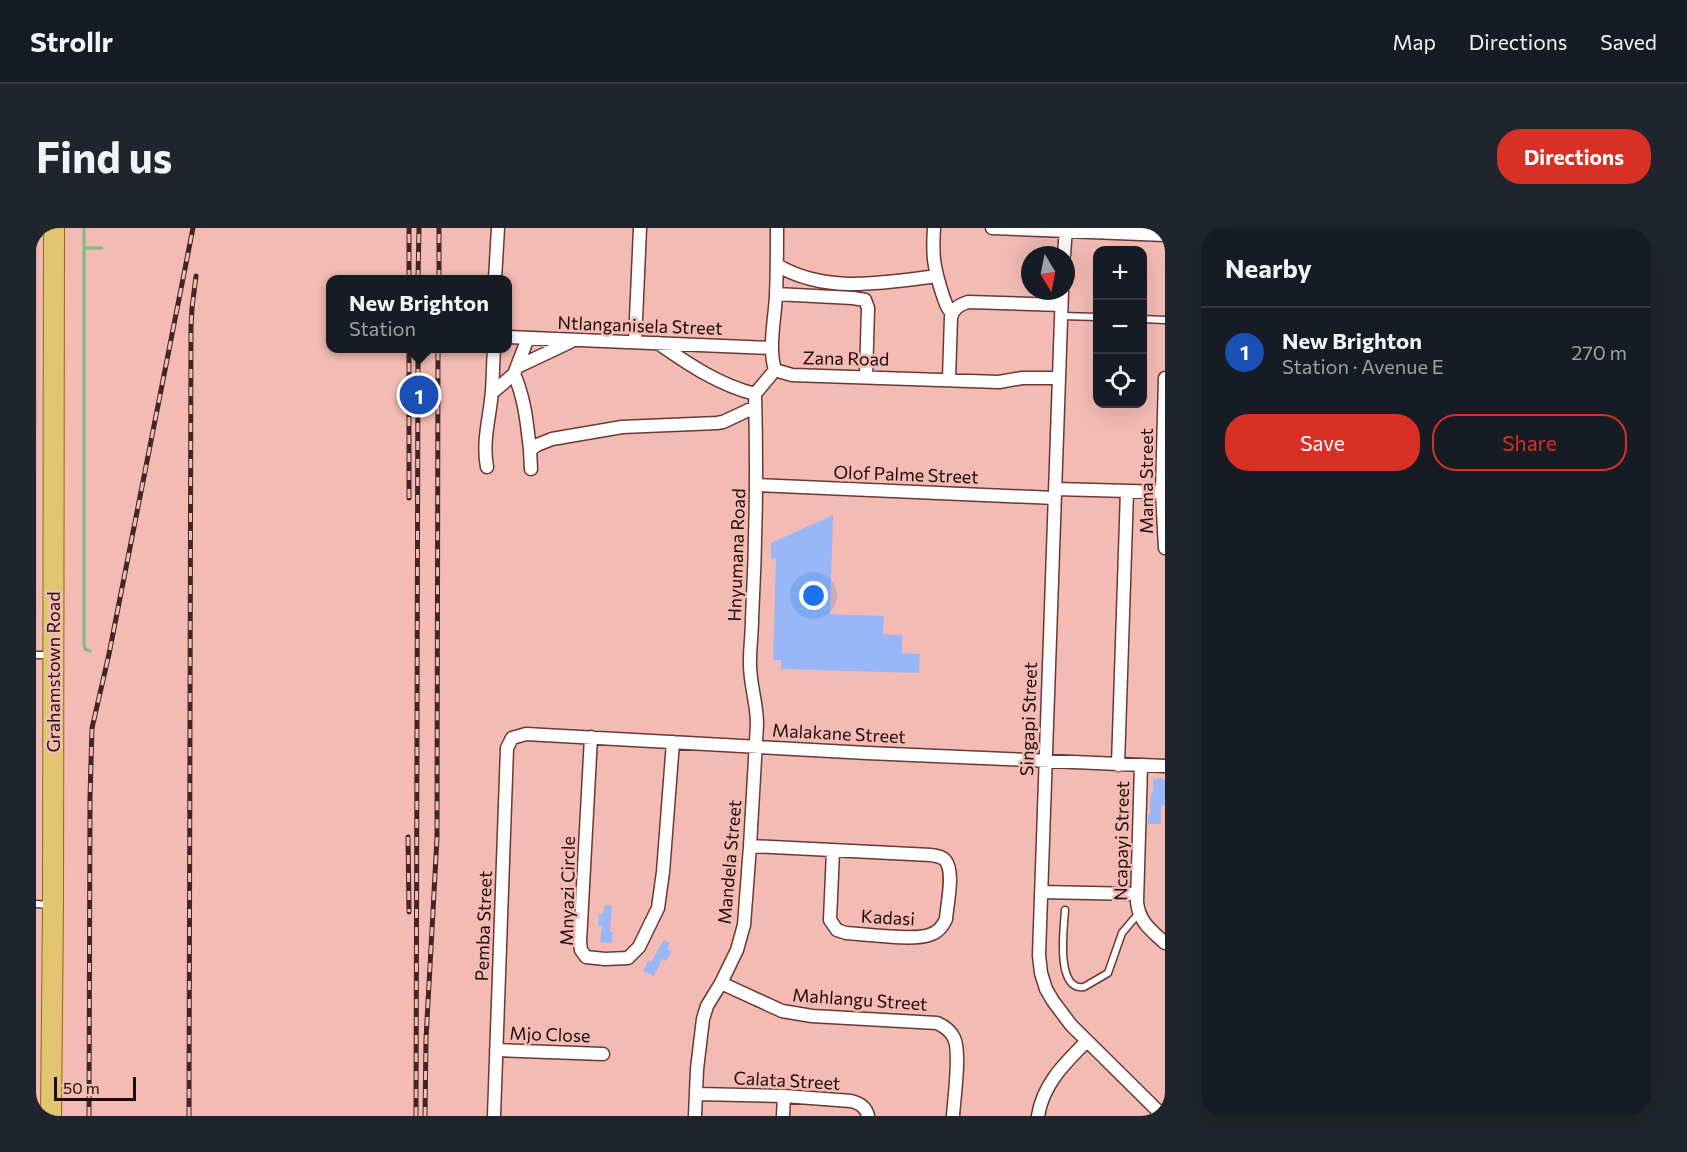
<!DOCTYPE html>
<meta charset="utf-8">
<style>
body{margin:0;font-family:Commissioner,sans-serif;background:#20242c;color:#f1f3f6}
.controls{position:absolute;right:18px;top:18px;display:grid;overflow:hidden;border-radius:12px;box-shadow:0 6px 24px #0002}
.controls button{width:54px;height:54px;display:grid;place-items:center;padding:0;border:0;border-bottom:2px solid #363941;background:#171b24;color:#f1f3f6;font:30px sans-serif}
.compass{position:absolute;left:985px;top:18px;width:54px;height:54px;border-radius:50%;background:#171b24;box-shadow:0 6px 24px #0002;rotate:170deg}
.scale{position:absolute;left:18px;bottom:15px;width:82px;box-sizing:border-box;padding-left:6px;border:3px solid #1d0a08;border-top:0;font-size:16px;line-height:21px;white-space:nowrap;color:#1d0a08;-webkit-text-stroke:4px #f3bbb4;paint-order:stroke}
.you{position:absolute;left:778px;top:368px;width:21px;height:21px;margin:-15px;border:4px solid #fff;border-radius:50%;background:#1a73e8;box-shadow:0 0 0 9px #1a73e833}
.badge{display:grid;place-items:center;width:39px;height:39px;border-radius:50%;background:#d93025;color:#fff;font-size:20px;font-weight:700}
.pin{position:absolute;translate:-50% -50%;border:3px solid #fff;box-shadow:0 2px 6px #0006}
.popup{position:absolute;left:290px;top:47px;width:186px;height:78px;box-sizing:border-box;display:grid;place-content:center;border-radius:12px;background:#171b24;filter:drop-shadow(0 2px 4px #0005);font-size:20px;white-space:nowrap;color:#9ea1a6}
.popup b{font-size:22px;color:#f1f3f6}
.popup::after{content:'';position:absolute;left:50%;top:100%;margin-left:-12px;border:12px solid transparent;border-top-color:#171b24}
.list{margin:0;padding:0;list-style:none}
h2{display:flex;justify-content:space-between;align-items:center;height:78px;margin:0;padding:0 24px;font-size:26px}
h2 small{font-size:20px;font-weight:400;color:#9ea1a6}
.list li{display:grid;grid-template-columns:39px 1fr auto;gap:18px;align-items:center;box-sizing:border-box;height:90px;padding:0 24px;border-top:2px solid #363941}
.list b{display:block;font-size:22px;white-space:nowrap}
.list p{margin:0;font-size:20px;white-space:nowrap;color:#9ea1a6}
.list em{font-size:20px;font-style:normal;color:#9ea1a6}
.actions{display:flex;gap:12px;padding:18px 24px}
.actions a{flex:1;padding:14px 0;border:2px solid #d93025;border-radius:24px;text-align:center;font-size:21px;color:#d93025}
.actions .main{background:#d93025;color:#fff}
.icon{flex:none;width:33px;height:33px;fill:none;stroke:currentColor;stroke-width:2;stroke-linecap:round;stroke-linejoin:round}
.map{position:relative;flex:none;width:1129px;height:888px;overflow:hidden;border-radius:24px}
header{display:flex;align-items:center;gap:36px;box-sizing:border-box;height:84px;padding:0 30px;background:#171b24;border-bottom:2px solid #363941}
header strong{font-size:28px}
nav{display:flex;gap:33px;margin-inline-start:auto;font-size:21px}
.intro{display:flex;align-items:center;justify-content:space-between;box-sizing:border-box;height:144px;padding:0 36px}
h1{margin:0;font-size:42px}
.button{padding:15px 27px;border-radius:24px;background:#d93025;color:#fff;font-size:21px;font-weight:700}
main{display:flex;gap:36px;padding:0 36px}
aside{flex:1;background:#171b24;border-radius:24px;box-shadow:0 6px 24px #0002}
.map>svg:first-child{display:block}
</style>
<header>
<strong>Strollr</strong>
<nav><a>Map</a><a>Directions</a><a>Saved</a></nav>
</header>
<div class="intro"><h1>Find us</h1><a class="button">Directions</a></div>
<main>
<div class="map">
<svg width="1129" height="888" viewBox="0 0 1129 888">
<rect width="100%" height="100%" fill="#f3bbb4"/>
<path fill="#edada6" d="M0 0H3L0 553Z"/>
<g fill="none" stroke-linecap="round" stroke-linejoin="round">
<path stroke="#7fba83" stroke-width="3" d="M48 0V418L49 421 54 423
M48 20H66"/>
</g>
<path fill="#99b6f7" d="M797 287 794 386 848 388 847 406 866 407V425L884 426 883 445 745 441V432H737L740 330H735V315Z
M1126 550V552H1129V577H1125V596H1112V586H1114L1115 565H1117V551Z
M569 677 576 678 574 704H577L576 715 564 714 566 698 562 697 563 686H567Z
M628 712 634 715 631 721 636 723 630 733 626 731 618 748 607 743 612 733 615 734Z"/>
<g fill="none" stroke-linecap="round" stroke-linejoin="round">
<g stroke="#673934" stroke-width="9">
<path id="service" d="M1025 88 1062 89
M1106 91 1129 92
M0 427H14
M0 676 13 677
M1029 682C1028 699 1019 763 1048 759L1072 745 1086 705 1102 686"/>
</g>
<g stroke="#673934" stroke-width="15">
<path id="minor" d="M898 0C896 29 898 40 907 68 910 75 910 80 916 85
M956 0 1129 7
M1028 27 1030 0
M741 37C789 66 847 55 901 48
M459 51 462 0
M1026 63 1003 727 1005 745 1010 761 1017 773 1035 797 1127 888
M740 66 817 70 829 72 832 80 830 149
M472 109 736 120
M599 114 604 0
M622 115C652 136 683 157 719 166
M481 139 534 114
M739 142 756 147 963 154 986 150H1023
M739 142C732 119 739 91 740 67 741 44 741 22 741 0
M478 146C489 171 491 196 494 222
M1129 150 1126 264 1129 320
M913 151 915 89C918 80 923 77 932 74L1025 77
M456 165 478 146 492 110
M451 239C446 213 454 189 456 163 457 149 457 135 458 120
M495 241 494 222 501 217 516 211 586 199 681 195 687 194 719 179
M720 257 1019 270
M1020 261 1129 264
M555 509 544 714 545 722 550 729 569 731 592 730 603 719 622 680 627 644 637 514
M1082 537 1091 263
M1105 538 1101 674C1103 694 1115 702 1129 715
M714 618 895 627C900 628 905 628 909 632 919 643 911 676 910 691 907 698 901 705 893 707 878 713 829 706 810 705L801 702 794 692 797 623
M1005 664 1101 666
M685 755 746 783 776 788 901 795C908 798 914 802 918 810 925 824 918 871 917 888
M460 822 567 826
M661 866 748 868 815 873C824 875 830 879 832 888
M458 888 471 520 476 510 490 506 831 525 1129 538
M659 888 661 841 667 791 671 778 685 755 701 722 708 697 714 618 721 496C721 474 713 454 714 432 714 419 716 405 716 391 720 316 721 241 719 166L739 142
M747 888 748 868
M1002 888C1007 856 1029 835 1051 813"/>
</g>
<g stroke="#8f6a0f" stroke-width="22">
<path id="primary" d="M15 888 17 677 18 0"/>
</g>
<use href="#service" stroke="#fff" stroke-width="6"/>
<use href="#minor" stroke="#fff" stroke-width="12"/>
<use href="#primary" stroke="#e1c571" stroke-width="20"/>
<g stroke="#402724" stroke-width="5">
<path id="rail" d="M373 51V0
M382 51 383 0
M403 51V0
M373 270V120
M372 609 373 684
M53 888 54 569 56 500 73 426 157 0
M153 888 155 99 156 80 160 48
M380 888 382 120
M389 888 390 811 401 610 402 120"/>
</g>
<use href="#rail" stroke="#f3bbb4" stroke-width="3" stroke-dasharray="9" stroke-linecap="butt"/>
</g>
<g text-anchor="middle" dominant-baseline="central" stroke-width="5" stroke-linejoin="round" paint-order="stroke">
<g font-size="18" fill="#1d0a08" stroke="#f3bbb4">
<text transform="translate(604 97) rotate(2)">Ntlanganisela Street</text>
<text transform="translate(810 130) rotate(1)">Zana Road</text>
<text transform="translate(870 246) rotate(2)">Olof Palme Street</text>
<text transform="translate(1110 253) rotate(-90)">Mama Street</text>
<text transform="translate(700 327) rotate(-88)">Hnyumana Road</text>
<text transform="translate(17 444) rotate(-90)">Grahamstown Road</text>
<text transform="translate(992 491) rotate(-88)">Singapi Street</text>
<text transform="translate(803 505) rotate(3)">Malakane Street</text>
<text transform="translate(1085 613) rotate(-89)">Ncapayi Street</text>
<text transform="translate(693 634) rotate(-85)">Mandela Street</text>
<text transform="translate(531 663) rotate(-89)">Mnyazi Circle</text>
<text transform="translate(852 689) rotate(3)">Kadasi</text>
<text transform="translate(447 698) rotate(-88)">Pemba Street</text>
<text transform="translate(824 771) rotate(4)">Mahlangu Street</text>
<text transform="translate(514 806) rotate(2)">Mjo Close</text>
<text transform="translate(751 852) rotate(3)">Calata Street</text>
</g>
</g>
</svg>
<div class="controls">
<button>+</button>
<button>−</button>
<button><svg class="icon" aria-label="locate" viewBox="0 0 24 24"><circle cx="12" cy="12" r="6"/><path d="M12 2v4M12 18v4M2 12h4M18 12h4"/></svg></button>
</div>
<svg class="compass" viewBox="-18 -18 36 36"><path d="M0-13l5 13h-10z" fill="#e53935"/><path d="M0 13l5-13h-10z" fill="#9ea1a6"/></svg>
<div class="scale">50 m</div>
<div class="you"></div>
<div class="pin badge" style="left:383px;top:167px;background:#1a4fb4">1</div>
<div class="popup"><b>New Brighton</b>Station</div>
</div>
<aside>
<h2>Nearby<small></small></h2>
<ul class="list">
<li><span class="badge" style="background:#1a4fb4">1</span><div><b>New Brighton</b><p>Station · Avenue E</p></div><em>270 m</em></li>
</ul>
<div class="actions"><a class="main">Save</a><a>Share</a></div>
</aside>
</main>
